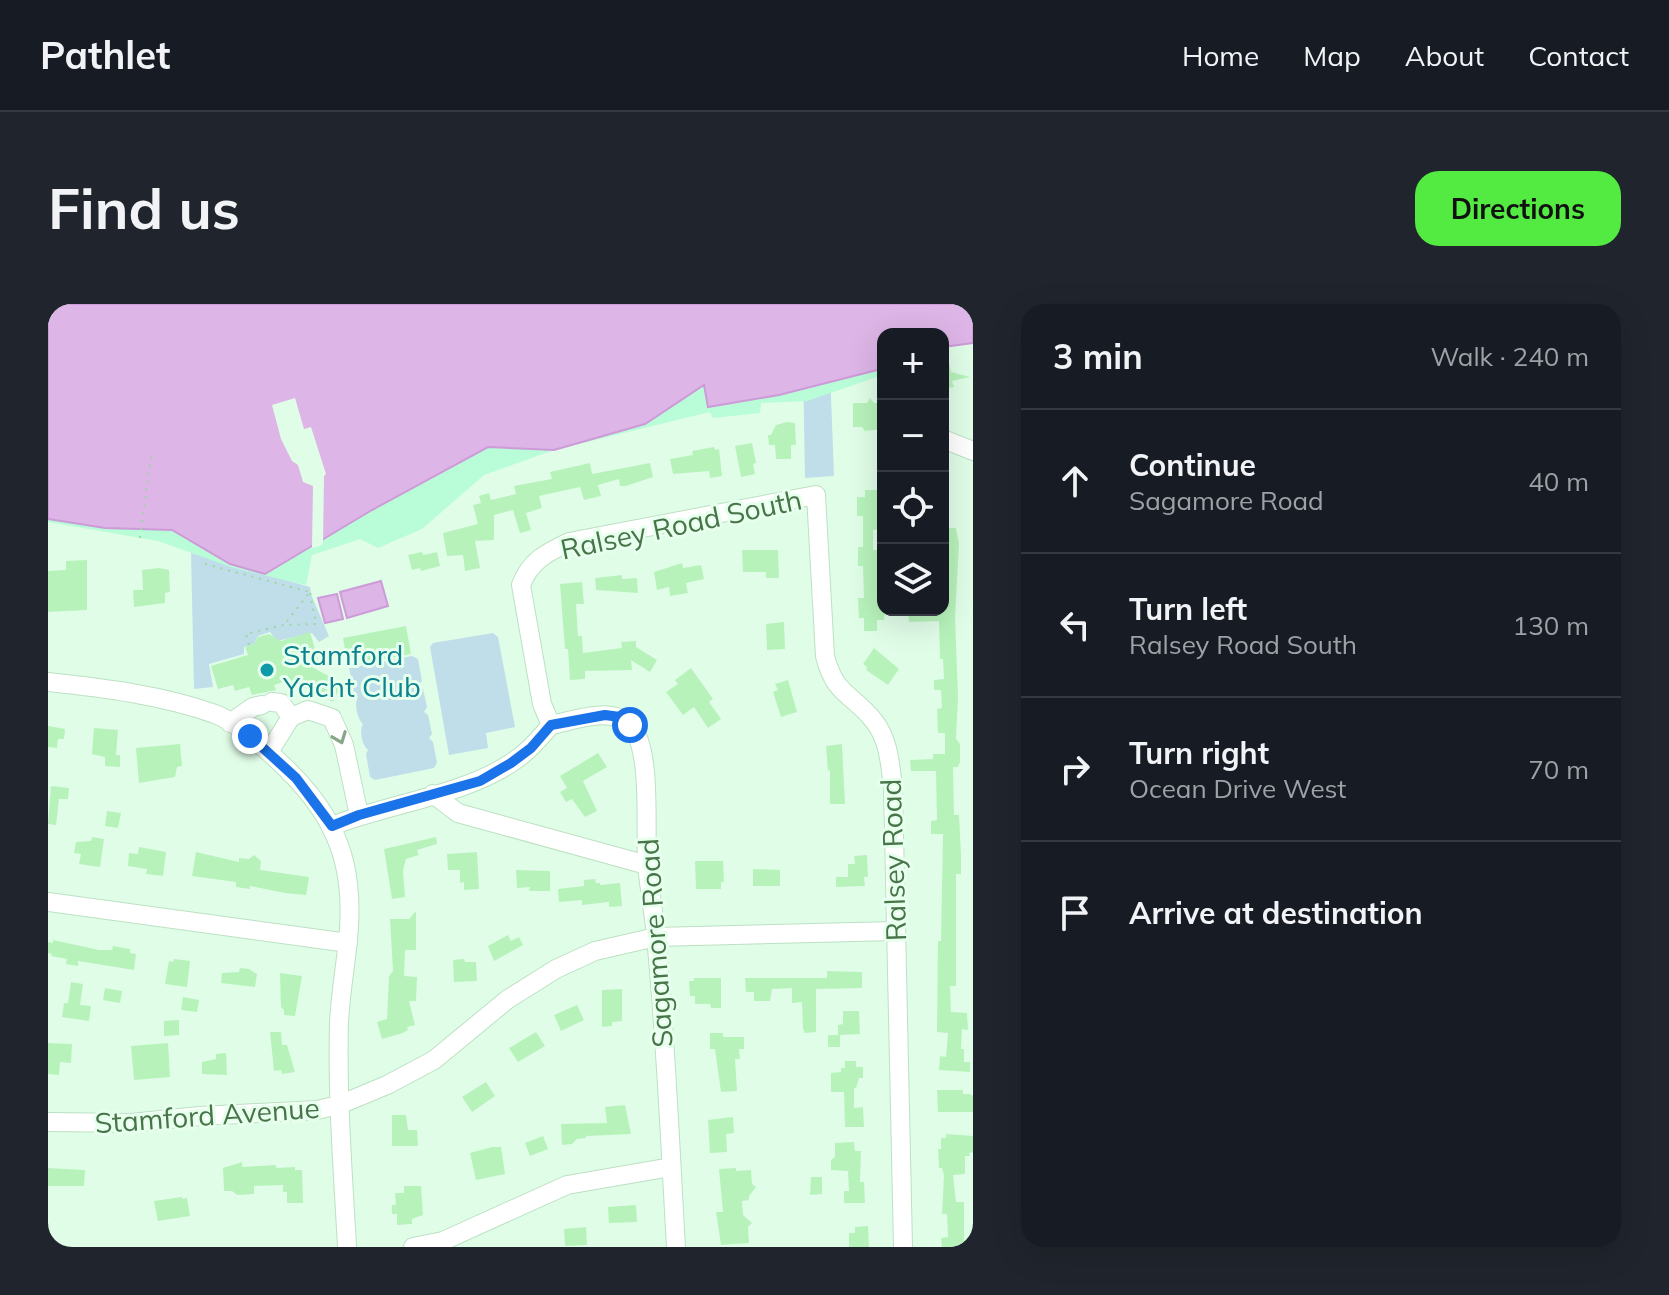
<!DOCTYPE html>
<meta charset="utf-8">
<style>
body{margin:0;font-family:Mulish,sans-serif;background:#20242c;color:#f1f3f6}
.controls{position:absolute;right:24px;top:24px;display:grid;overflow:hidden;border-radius:16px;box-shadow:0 8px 32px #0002}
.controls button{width:72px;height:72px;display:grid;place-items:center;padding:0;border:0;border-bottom:2px solid #363941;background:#171b24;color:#f1f3f6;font:40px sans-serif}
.stop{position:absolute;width:24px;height:24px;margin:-18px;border:6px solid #1a73e8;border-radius:50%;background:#fff}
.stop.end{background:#1a73e8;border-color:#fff;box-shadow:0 2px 8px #0008}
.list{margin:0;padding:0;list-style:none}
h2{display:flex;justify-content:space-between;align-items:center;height:104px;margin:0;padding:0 32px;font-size:34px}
h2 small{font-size:26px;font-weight:400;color:#9ea1a6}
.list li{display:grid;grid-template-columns:52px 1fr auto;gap:24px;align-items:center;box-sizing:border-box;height:144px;padding:0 32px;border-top:2px solid #363941}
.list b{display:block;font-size:30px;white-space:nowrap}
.list p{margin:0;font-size:26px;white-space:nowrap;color:#9ea1a6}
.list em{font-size:26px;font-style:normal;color:#9ea1a6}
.icon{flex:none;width:44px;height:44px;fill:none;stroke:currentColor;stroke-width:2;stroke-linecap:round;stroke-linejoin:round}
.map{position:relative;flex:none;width:925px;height:943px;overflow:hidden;border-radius:24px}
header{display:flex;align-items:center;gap:48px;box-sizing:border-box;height:112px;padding:0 40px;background:#171b24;border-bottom:2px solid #363941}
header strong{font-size:38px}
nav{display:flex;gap:44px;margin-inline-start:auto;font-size:28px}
.intro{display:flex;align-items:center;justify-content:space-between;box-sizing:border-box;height:192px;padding:0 48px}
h1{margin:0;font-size:56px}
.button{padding:20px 36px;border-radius:24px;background:#53ea42;color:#111;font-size:28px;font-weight:700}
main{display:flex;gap:48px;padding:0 48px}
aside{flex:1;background:#171b24;border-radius:24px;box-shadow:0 8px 32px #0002}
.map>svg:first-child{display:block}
</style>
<header>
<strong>Pathlet</strong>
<nav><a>Home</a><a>Map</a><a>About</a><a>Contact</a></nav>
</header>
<div class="intro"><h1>Find us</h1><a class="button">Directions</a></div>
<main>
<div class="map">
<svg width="925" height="943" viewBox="0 0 925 943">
<rect width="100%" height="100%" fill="#e0fde8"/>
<path fill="#bfdeea" d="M755 61 782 66 786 172 757 174Z
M143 249 262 283 264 293 281 332 271 338 264 329 229 337 222 328 210 332 206 340 196 343V350L161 360 165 383 146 385Z
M445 329 450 333 467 423 438 429 440 444 401 451 382 343 385 339Z
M364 352 370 355 374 377 371 381 375 385 379 403 376 408 380 411 384 430 381 434 385 438 389 459 386 464 327 476 322 473 318 450 320 446C314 441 311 427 315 420 309 415 306 399 310 393L306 389 301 364Z"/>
<path fill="#b9fdd8" d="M835 45V71L759 97 713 99 712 109 665 114 662 108 506 146 436 171 374 225 330 244 312 235 264 251 258 281 186 264 110 237 0 218V173L433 109Z"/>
<path fill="#ddb5e6" stroke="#cd9bd8" stroke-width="2" d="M0 0H925V39L895 43V30H835V64L833 65 731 91 660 103 656 81 597 120 506 146 440 143 324 206 217 270 182 260 124 226 57 224 0 215Z
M333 277 340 302 299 314 292 288Z
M289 290 295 315 277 319 270 294Z"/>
<path fill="#e0fde8" d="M247 94 256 125 263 123 278 170 276 172 275 240 270 243 264 244 265 182 255 178 250 161 244 157 233 135 224 101Z"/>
<path fill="#b7f2bb" d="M895 54H900L903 68 922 73 904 77 906 83 895 85Z
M822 94 826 99H835V125L817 127 814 123H805V99H819Z
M739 118 747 119 748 141H743V155H728L727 141H721L720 131H723L728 121Z
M704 139 708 159 705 160 707 170 693 173 687 142Z
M666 143 667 146 671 145 674 172 662 174 661 167 625 170 622 155 645 151 644 147Z
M542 159 544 170 602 159 605 173 578 182H572L571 175 550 181 553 192 536 196 532 183 491 192 494 204 478 209 483 226 472 229 465 206 446 211V236L427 237 432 264 417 267 415 251 399 252 395 229 430 220 425 201 433 199 431 192 441 189 443 196 468 190 466 182 504 175 502 168Z
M817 186H833L834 225 825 226V246H833V294L835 306H837L836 316H829V327H816V314H811L810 294H816L815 262H810V243H815V212H809V193H817Z
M895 224H908L911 240 907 313 910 393 908 435 912 440V458L910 463H905L906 511H911L913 551V570H908V682H902L903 708 919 709 920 726 914 725 913 745H916V758H922V768L891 766 892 752 898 753 900 729 889 728 890 637H893L895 530H883V517L889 516 888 467H863L862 456 885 455V450H897V429H890L889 405 894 404 893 386H886V376L896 375 895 355H892L891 317 861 318 860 306H895Z
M694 246H730L731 274H718V268H695Z
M374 248 375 251 389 248 392 262 373 267 372 264 364 266 360 251Z
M39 256V306L0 308V267L18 266V257Z
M634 259 635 264 653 261 656 275 638 279 640 289 622 292 621 283 609 286 606 268Z
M111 264 121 266 122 288 117 289V299L86 303 85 286H95L94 266Z
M574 271V275L589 274 590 289 548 286 547 274Z
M534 278 536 300H528L530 332H534L535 349 574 344 573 338 588 337V343L609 356 602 368 583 356 584 366 537 367V375L522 376 520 345H517L512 280Z
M736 318 737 345 719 346 718 320Z
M358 322 363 350 300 362 295 334Z
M262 328 271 359 260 361 294 379 285 398 242 376 226 381 228 386 204 391 201 383 187 387 185 381 170 385 163 362 200 351 197 343 206 340 210 333 221 330 233 337Z
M826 344 851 365 840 381 818 366 819 363 815 360Z
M643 364 665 395 661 398 673 415 660 424 646 403 635 411 618 388 630 380 627 376Z
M740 376 749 408 733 413 725 388 730 386 727 380Z
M0 422 17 425 16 435H10L9 444 0 443Z
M46 424 70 426 68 451H72V463L57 462V453L44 450Z
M132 440 134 462 129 463 127 473 91 479 88 444Z
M794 440 797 500H782V466L780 467 778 442Z
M550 449 559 463 535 477 549 507 537 513 524 495 518 498 512 488 519 484 512 472Z
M3 482 21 484 20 495H11L8 521 0 520Z
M59 507 73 509 70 524 57 522Z
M44 533 56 535 52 563 31 560 33 550 26 549 28 538 43 537Z
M388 533 389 540 369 546 371 551 358 555 355 566 357 593 344 595 336 545Z
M91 543 118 548 115 572 98 570 99 565 80 562 81 549 90 550Z
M148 548 191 558V554L201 555 206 551 213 557 212 566 261 573 258 591 237 589 202 582V585L188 583V578L144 572Z
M429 548 431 585 416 586V578L412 579V566H400L399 550Z
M819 551 820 573H816L817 582 788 583V573H800V560H807L806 552Z
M647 557H675L676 578H673V585H648Z
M705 565 732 566V582H705Z
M468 566 502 567V587H481L482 583 469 584Z
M547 575 548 579H552V581L572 579 574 602 561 603V598L534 601V596L511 598 510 585 536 582V576Z
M368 607V646H357L356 672 369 673 368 697H361L367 721 359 723 360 726 355 729 334 735 329 718 339 715 341 672 345 667 342 615H361Z
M460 631 463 637 471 633 475 641 446 657 440 642Z
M5 636 51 646H64L65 642 82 645V649L88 650 86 666 30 657V662L18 660 19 655 3 652 4 650 0 649V638L5 639Z
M126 655 142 657 139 683 117 680 121 657 125 658Z
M416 655 417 658H428L429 677 406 678 405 656Z
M192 664 201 665 209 670 207 683 173 679 174 669 191 668Z
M779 667 814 668V684L768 685V728L757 729 755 725 754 698 744 699V684L724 685 722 697H706V688H698L697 674H779Z
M232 669 254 672 247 712 236 711V706L233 703Z
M646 674H673V704H663L662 700H647V692H642L641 677H646Z
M23 678 35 680 32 701 43 702 41 717 14 713 16 699H20Z
M57 684 74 687 72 699 55 696Z
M574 685V717L564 718V722L554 723V686Z
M135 693 151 696 149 708 133 706Z
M529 701 536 716 513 727 506 711Z
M795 707H811L812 730 792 731V743H780V731H790V721L795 720Z
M131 716V731L116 732V717Z
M222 728H233L234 741H239L247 768 234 770 233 766 226 767Z
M488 728 497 742 470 758 461 744Z
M662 729H675V733H696V745H691L692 755H687L689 787 673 788 667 745H662Z
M0 739 24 740 23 759 12 758 11 771 0 770Z
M120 739 122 773 86 776 83 742Z
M178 749 179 771 154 770V758L168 755V750Z
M797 757H808V763H815V774H811L808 784H806V804L815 803 816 823H797L796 788H783V769L793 768V764H797Z
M438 778 447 792 424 808 414 793Z
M889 786H915V790H922L925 792V808H890Z
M577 801 583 830 538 832V834L529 835 524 840 514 841 513 820 559 819 557 803Z
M344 811H358L360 826H369L370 842H344Z
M685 813 686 829 678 830 679 848 662 849 660 816Z
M898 830 925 832V848L921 849 922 852H917V870L905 871 908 898H916V943H894L893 934 900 933 899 910H894L896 871 894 864H891L890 845H893V834H898Z
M495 832 500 845 482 852 477 839Z
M806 838 807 847H813L812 878H816L817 899H796V887H801L800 867 783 866V856L787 853V839Z
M444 843H453L457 870 428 876 422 849Z
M194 858V863L228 861V864L247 863V866H254L255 899H239V888H235V881L206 882V890L189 891 184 887H176L175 864Z
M0 864 37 866 36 882H0Z
M688 864V867L703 866 704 880 708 883 701 892V896L694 897 695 911 704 919 700 923 701 939 673 941 668 908H675L671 865Z
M763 873H774V890L762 891Z
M356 882H373L375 911 364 915V920L349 921V910H344V901H348L347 889H356Z
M134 893V895L139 894 142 912 110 917 106 897Z
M588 901 589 918 561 919 560 903Z
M820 922 821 943H801V929H807V923Z
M538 923 539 941 517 942 516 925Z"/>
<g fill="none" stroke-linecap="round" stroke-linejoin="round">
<g stroke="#bce1c2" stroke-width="20">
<path id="minor" d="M895 135 925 147
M0 378C55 384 114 391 167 410 185 417 202 432 216 444 259 481 294 522 300 580 306 627 293 672 291 719 289 794 295 868 299 943
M224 398 233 399 243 413
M182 419 205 403 214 401
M503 421C527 416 566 401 584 423 604 448 597 526 599 560 601 584 606 609 608 633 618 736 622 840 628 943
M221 448 243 413 260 406 284 414 296 441 311 511
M385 490 410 509 599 561
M284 522C339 500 416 491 463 459 479 449 491 435 503 421L494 400 473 281C482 257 498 249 521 238L768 191 777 352C787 392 804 389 826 417 841 436 842 460 845 483L855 943
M0 598 300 639
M0 818 83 819 152 812 269 806 291 801 339 781 386 756 460 695 508 665 547 647 608 633 847 627
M365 943 395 937 519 881 623 863"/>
</g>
<path stroke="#9bd79e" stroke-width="2" stroke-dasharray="2 6" stroke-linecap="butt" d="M92 234 103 152
M157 260 262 288 236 321
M201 341 198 330 236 321 268 320 262 289"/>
<use href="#minor" stroke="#fff" stroke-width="18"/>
</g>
<defs><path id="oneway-chevron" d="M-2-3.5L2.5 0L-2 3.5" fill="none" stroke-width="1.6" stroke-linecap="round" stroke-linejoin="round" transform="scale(2)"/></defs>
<use stroke="#87a588" href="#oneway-chevron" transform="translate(292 434) rotate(69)"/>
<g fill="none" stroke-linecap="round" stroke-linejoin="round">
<path stroke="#1a73e8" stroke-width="10" d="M202 432 248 474 284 522 311 511 432 477 463 459 483 444 503 421 557 411 572 413 582 421"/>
</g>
<circle fill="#0f9aa8" stroke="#e7ffed" stroke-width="3" cx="219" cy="366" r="8"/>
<g text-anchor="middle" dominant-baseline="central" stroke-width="6" stroke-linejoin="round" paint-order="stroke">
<g font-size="28" fill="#477448" stroke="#e7ffed">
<text transform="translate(633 220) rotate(-12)">Ralsey Road South</text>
<text transform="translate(845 556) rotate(-92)">Ralsey Road</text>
<text transform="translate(607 639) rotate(-94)">Sagamore Road</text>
<text transform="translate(159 811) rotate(-4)">Stamford Avenue</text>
</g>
<g font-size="28" fill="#0d838f" stroke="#e7ffed" text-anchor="start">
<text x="235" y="350">Stamford<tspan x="235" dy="32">Yacht Club</tspan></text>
</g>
</g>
</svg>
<div class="controls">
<button>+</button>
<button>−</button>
<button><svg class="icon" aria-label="locate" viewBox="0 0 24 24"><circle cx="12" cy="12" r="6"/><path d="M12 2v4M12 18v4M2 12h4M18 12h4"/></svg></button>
<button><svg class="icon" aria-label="layers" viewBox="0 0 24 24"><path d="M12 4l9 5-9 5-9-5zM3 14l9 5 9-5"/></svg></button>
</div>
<div class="stop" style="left:582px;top:421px"></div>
<div class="stop end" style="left:202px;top:432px"></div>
</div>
<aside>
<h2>3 min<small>Walk · 240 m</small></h2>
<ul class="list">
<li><svg class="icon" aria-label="ahead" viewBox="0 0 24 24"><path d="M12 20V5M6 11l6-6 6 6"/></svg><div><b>Continue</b><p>Sagamore Road</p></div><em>40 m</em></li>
<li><svg class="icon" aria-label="left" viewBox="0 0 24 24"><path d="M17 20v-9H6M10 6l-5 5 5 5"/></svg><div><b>Turn left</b><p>Ralsey Road South</p></div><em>130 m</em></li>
<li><svg class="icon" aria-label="right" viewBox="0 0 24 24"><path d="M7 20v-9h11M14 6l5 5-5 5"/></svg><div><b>Turn right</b><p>Ocean Drive West</p></div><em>70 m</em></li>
<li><svg class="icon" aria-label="arrive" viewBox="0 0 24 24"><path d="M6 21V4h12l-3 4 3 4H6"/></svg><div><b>Arrive at destination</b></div></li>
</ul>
</aside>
</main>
